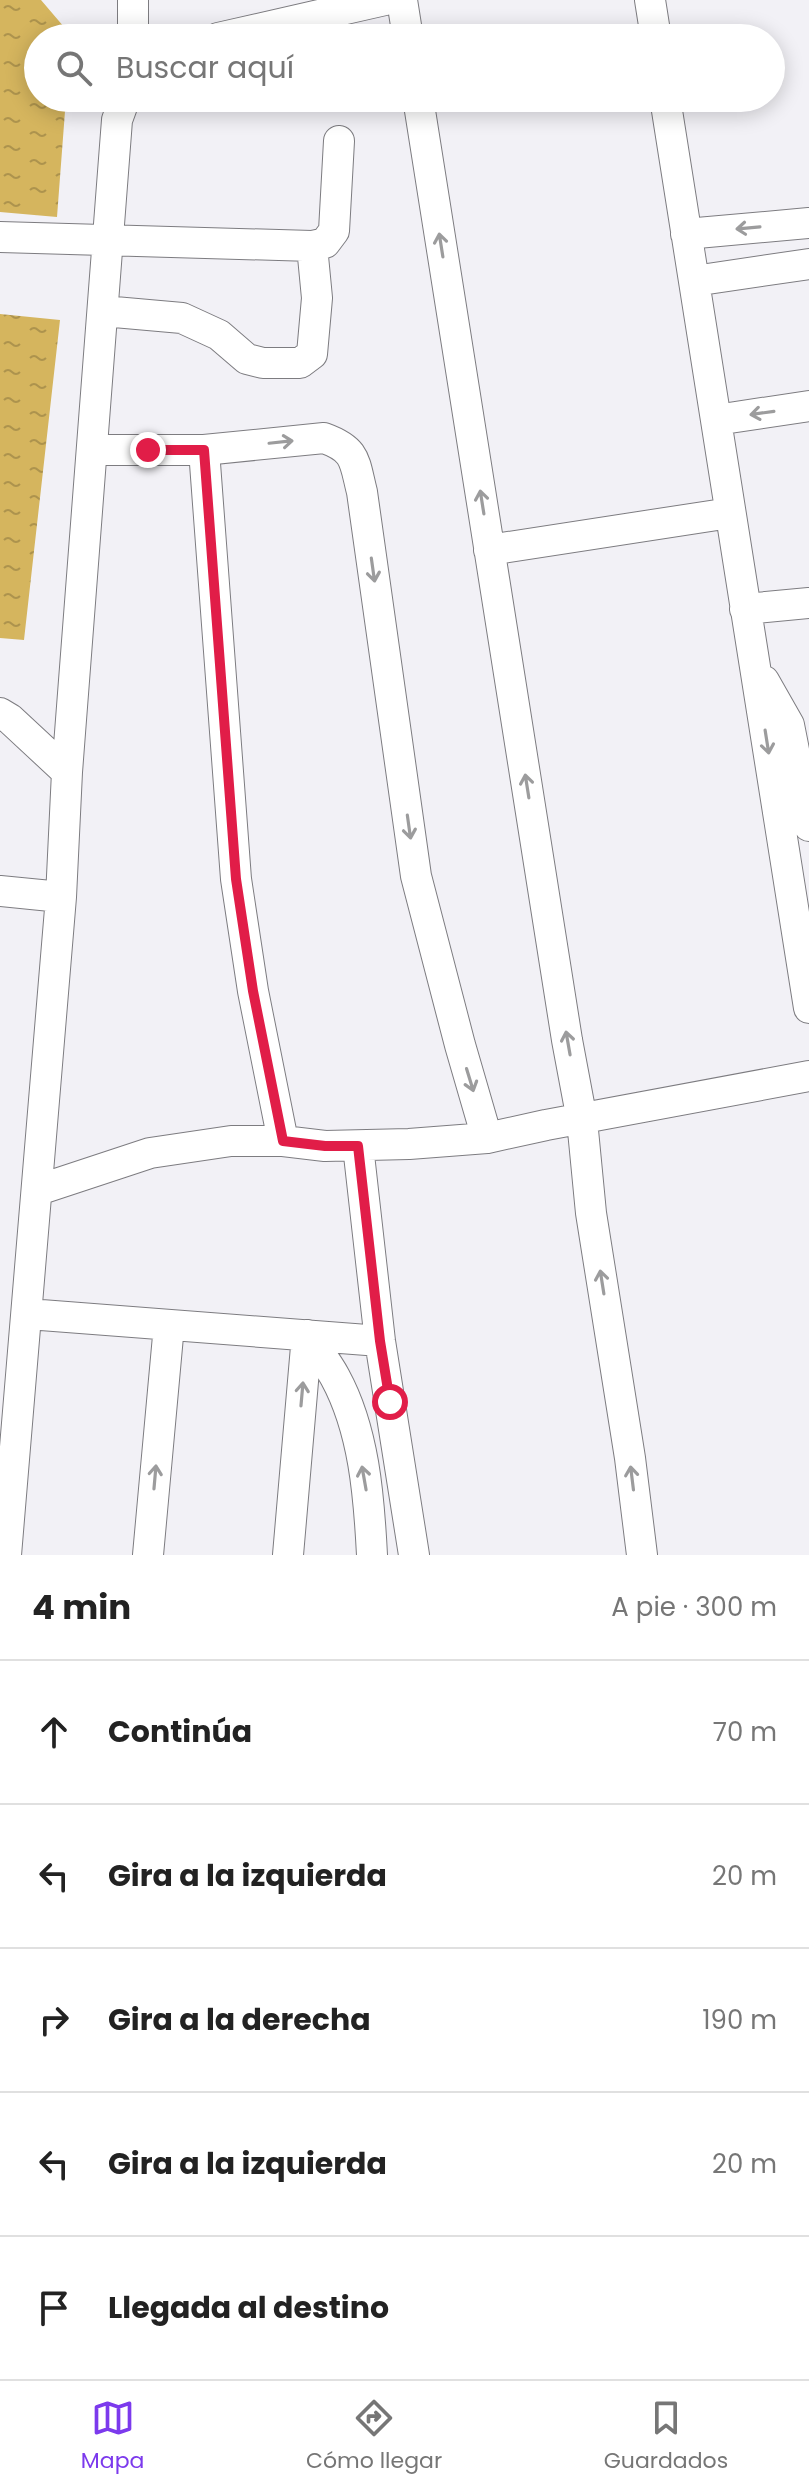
<!DOCTYPE html>
<html lang="es">
<meta charset="utf-8">
<style>
body{margin:0;font-family:Poppins,sans-serif;background:#f2f2f2;color:#222}
.stop{position:absolute;width:24px;height:24px;margin:-18px;border:6px solid #e11d48;border-radius:50%;background:#fff}
.stop.end{background:#e11d48;border-color:#fff;box-shadow:0 2px 8px #0008}
.list{margin:0;padding:0;list-style:none}
h2{display:flex;justify-content:space-between;align-items:center;height:104px;margin:0;padding:0 32px;font-size:34px}
h2 small{font-size:26px;font-weight:400;color:#767676}
.list li{display:grid;grid-template-columns:52px 1fr auto;gap:24px;align-items:center;box-sizing:border-box;height:144px;padding:0 32px;border-top:2px solid #e0e0e0}
.list b{display:block;font-size:30px;white-space:nowrap}
.list em{font-size:26px;font-style:normal;color:#767676}
.icon{flex:none;width:44px;height:44px;fill:none;stroke:currentColor;stroke-width:2;stroke-linecap:round;stroke-linejoin:round}
.map{position:relative;flex:none;width:809px;height:1555px;overflow:hidden}
.search{position:absolute;background:#fff;box-shadow:0 4px 20px #0003;left:24px;right:24px;top:24px;height:88px;display:flex;align-items:center;gap:20px;box-sizing:border-box;padding:0 28px;border-radius:44px;color:#767676;font-size:30px}
.sheet{height:824px;background:#fff}
nav{display:flex;justify-content:space-around;align-items:center;box-sizing:border-box;height:112px;border-top:2px solid #e0e0e0;background:#fff;font-size:22px;color:#767676}
nav a{display:grid;justify-items:center;gap:4px}
nav .on{color:#7c3aed}
.map>svg:first-child{display:block}
</style>
<div class="map">
<svg width="809" height="1555" viewBox="0 0 809 1555">
<defs>
<pattern id="water-ripples" width="26" height="14" patternUnits="userSpaceOnUse" patternTransform="scale(2)"><rect width="26" height="14" fill="#d5b55e"/><path d="M2 4q2-2 4 0t4 0M15 11q2-2 4 0t4 0" fill="none" stroke="#ad934d"/></pattern>
</defs>
<rect width="100%" height="100%" fill="#f2f1f6"/>
<path fill="url(#water-ripples)" d="M0 0H41L70 34V38H38V98H66L57 217 0 212Z
M0 314 60 320 24 640 0 638Z"/>
<g fill="none" stroke-linecap="round" stroke-linejoin="round">
<g stroke="#7d7c80" stroke-width="32">
<path id="minor" d="M402 0 408 38
M650 0 656 38
M133 38V0
M218 38 385 0
M418 98 567 1040 582 1120 591 1213 630 1458 642 1555
M665 98 809 1008
M686 234 809 223
M0 237 312 246 317 298 312 354 300 363H263L247 359 219 335 182 318 103 311
M312 246 325 243 334 231 339 141
M694 281 809 264
M716 420 809 406
M92 450H204L324 438C357 450 354 461 362 492L416 876 460 1045 487 1138
M204 450 236 879 253 991 283 1141
M489 550 730 513
M745 609 809 603
M764 681 789 725 809 826
M0 713 10 719 67 772
M0 891 61 897
M358 1146 380 1341 414 1555
M38 1190 150 1153 231 1141H283L325 1146 409 1144 487 1138 546 1125 809 1076
M28 1314 380 1341
M307 1335C316 1349 327 1362 335 1377 364 1430 369 1496 372 1555
M6 1555 61 897 67 772 117 120 125 98
M148 1555 169 1325
M288 1555 307 1335"/>
</g>
<use href="#minor" stroke="#fff" stroke-width="30"/>
</g>
<defs><path id="oneway-shaft" d="M-6 0H5M1.5-3L5.5 0L1.5 3" fill="none" stroke-width="1.6" stroke-linecap="round" stroke-linejoin="round" transform="scale(2)"/></defs>
<g stroke="#9c9c9d">
<use href="#oneway-shaft" transform="translate(748 228) rotate(175)"/>
<use href="#oneway-shaft" transform="translate(441 245) rotate(-99)"/>
<use href="#oneway-shaft" transform="translate(762 413) rotate(172)"/>
<use href="#oneway-shaft" transform="translate(281 442) rotate(-6)"/>
<use href="#oneway-shaft" transform="translate(482 502) rotate(-99)"/>
<use href="#oneway-shaft" transform="translate(373 570) rotate(82)"/>
<use href="#oneway-shaft" transform="translate(767 742) rotate(81)"/>
<use href="#oneway-shaft" transform="translate(527 786) rotate(-99)"/>
<use href="#oneway-shaft" transform="translate(409 827) rotate(82)"/>
<use href="#oneway-shaft" transform="translate(568 1043) rotate(-100)"/>
<use href="#oneway-shaft" transform="translate(470 1080) rotate(73)"/>
<use href="#oneway-shaft" transform="translate(602 1282) rotate(-99)"/>
<use href="#oneway-shaft" transform="translate(302 1394) rotate(-85)"/>
<use href="#oneway-shaft" transform="translate(155 1477) rotate(-85)"/>
<use href="#oneway-shaft" transform="translate(364 1478) rotate(-100)"/>
<use href="#oneway-shaft" transform="translate(632 1478) rotate(-97)"/>
</g>
<g fill="none" stroke-linecap="round" stroke-linejoin="round">
<path stroke="#e11d48" stroke-width="10" d="M148 450H204L236 879 253 991 283 1141 325 1146H358L380 1341 390 1402"/>
</g>
</svg>
<div class="stop" style="left:390px;top:1402px"></div>
<div class="stop end" style="left:148px;top:450px"></div>
<div class="search"><svg class="icon" aria-label="search" viewBox="0 0 24 24"><circle cx="10" cy="10" r="6"/><path d="M15 15l6 6"/></svg>Buscar aquí</div>
</div>
<section class="sheet">
<h2>4 min<small>A pie · 300 m</small></h2>
<ul class="list">
<li><svg class="icon" aria-label="ahead" viewBox="0 0 24 24"><path d="M12 20V5M6 11l6-6 6 6"/></svg><div><b>Continúa</b></div><em>70 m</em></li>
<li><svg class="icon" aria-label="left" viewBox="0 0 24 24"><path d="M17 20v-9H6M10 6l-5 5 5 5"/></svg><div><b>Gira a la izquierda</b></div><em>20 m</em></li>
<li><svg class="icon" aria-label="right" viewBox="0 0 24 24"><path d="M7 20v-9h11M14 6l5 5-5 5"/></svg><div><b>Gira a la derecha</b></div><em>190 m</em></li>
<li><svg class="icon" aria-label="left" viewBox="0 0 24 24"><path d="M17 20v-9H6M10 6l-5 5 5 5"/></svg><div><b>Gira a la izquierda</b></div><em>20 m</em></li>
<li><svg class="icon" aria-label="arrive" viewBox="0 0 24 24"><path d="M6 21V4h12l-3 4 3 4H6"/></svg><div><b>Llegada al destino</b></div></li>
</ul>
</section>
<nav>
<a class="on"><svg class="icon" aria-label="map" viewBox="0 0 24 24"><path d="M3 6l6-2 6 2 6-2v14l-6 2-6-2-6 2zM9 4v14M15 6v14"/></svg>Mapa</a>
<a><svg class="icon" aria-label="directions" viewBox="0 0 24 24"><path d="M12 3l9 9-9 9-9-9zM9 14v-3h6M13 9l2 2-2 2"/></svg>Cómo llegar</a>
<a><svg class="icon" aria-label="saved" viewBox="0 0 24 24"><path d="M7 4h10v16l-5-4-5 4z"/></svg>Guardados</a>
</nav>
